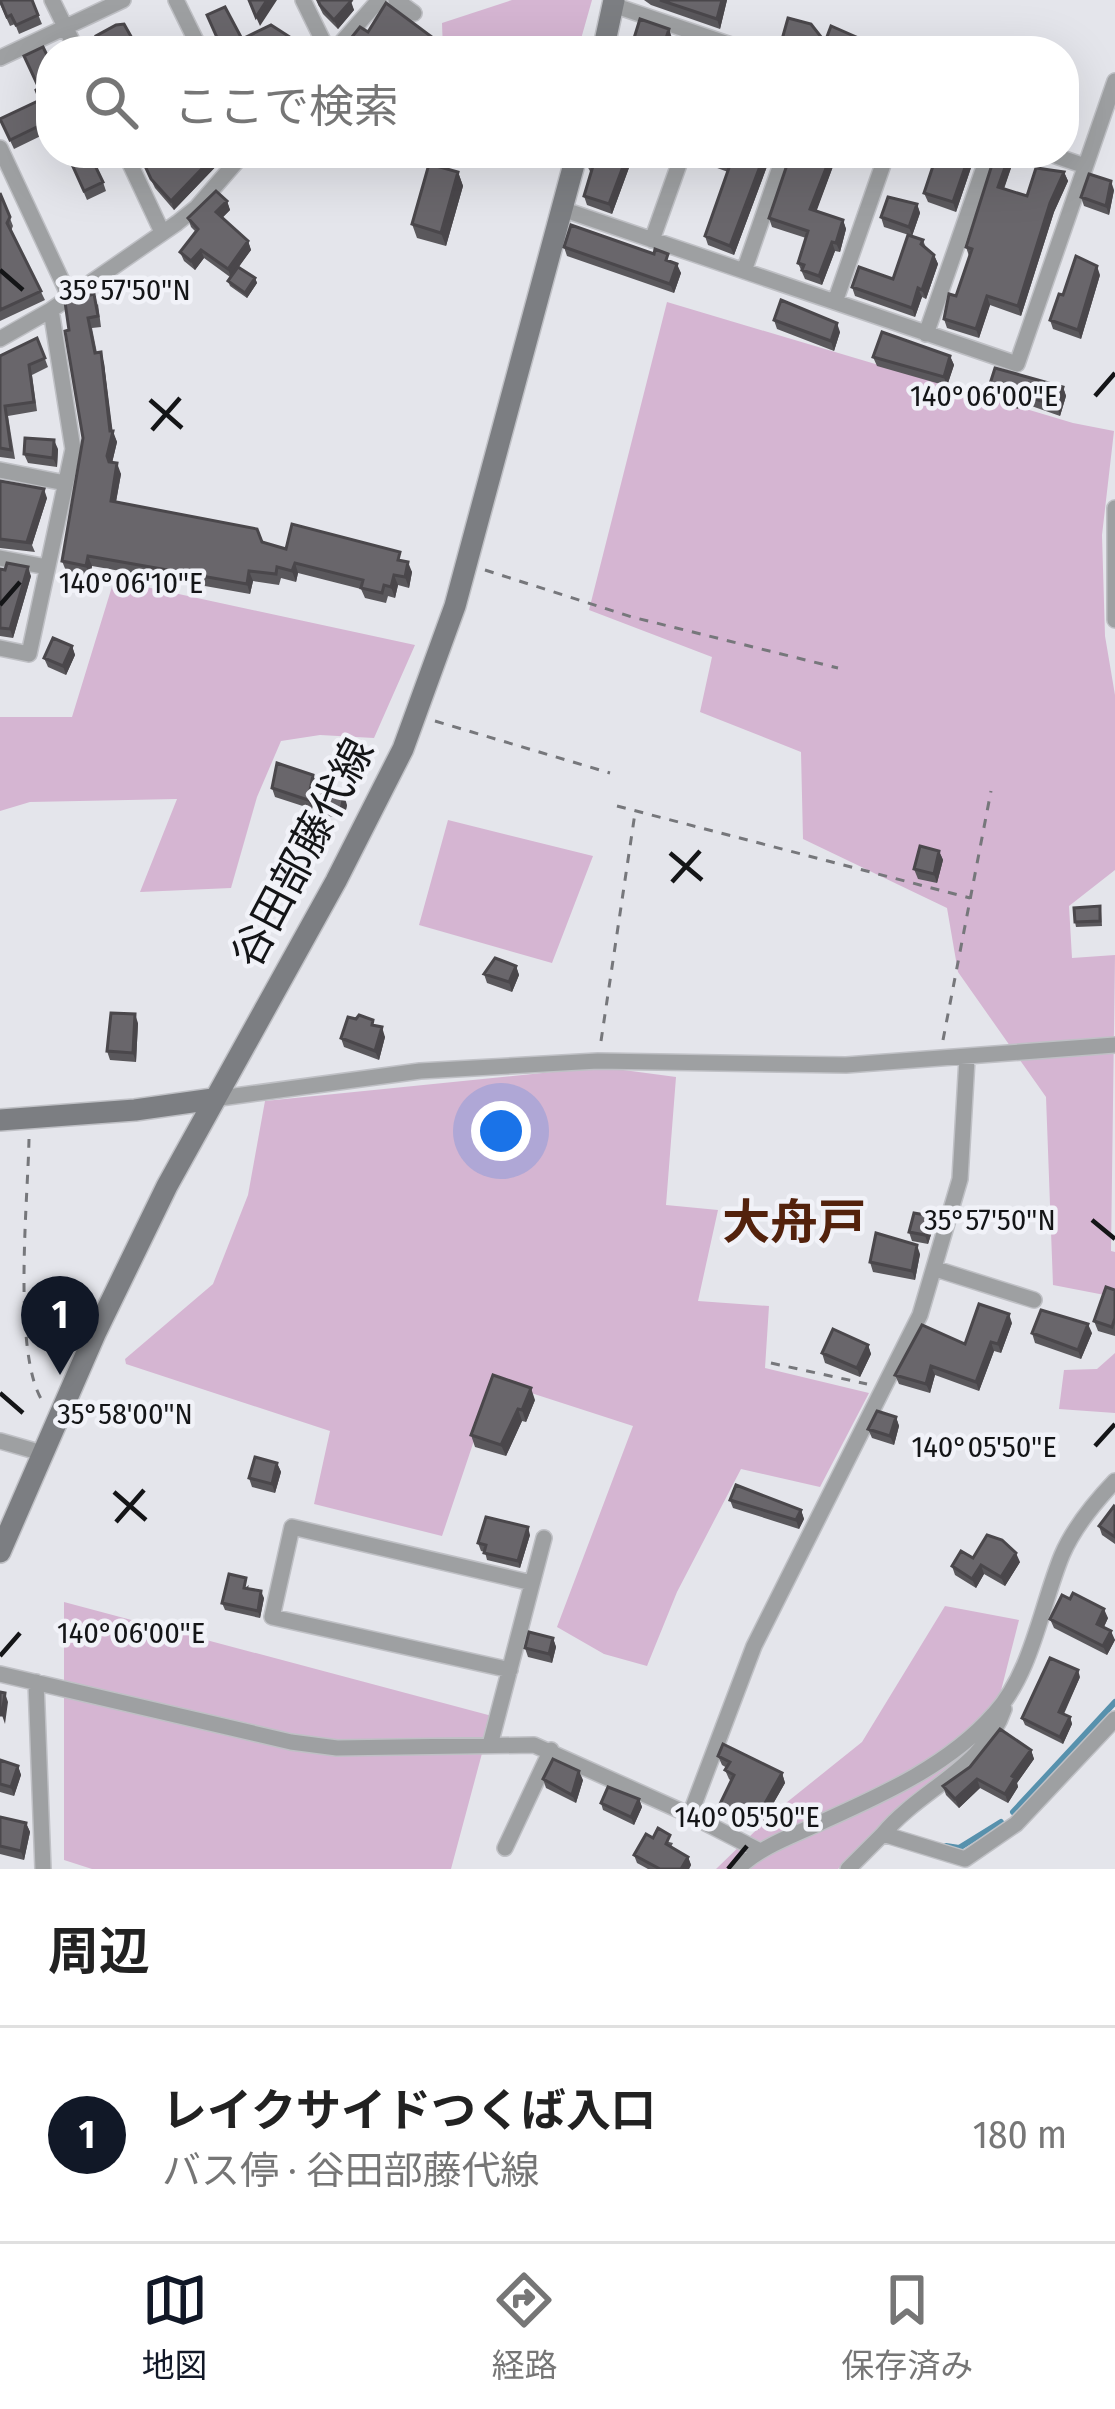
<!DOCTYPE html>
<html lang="ja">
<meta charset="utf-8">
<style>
body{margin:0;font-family:"Fira Sans Condensed","Noto Sans JP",sans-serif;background:#f2f2f2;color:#222}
.you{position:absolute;left:501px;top:1131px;width:42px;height:42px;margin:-30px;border:9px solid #fff;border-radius:50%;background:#1a73e8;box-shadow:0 0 0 18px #1a73e833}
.badge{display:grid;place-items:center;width:78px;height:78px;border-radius:50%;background:#111827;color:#fff;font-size:39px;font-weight:700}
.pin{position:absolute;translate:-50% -99px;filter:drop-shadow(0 3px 6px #0008)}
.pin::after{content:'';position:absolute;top:63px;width:42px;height:36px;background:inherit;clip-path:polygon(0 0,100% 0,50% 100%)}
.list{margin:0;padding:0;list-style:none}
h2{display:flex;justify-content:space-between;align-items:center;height:156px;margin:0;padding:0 48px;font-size:51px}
h2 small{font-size:39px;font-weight:400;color:#767676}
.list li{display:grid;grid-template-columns:78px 1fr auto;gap:36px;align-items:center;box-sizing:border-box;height:216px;padding:0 48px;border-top:3px solid #e0e0e0}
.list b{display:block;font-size:45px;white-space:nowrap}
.list p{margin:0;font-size:39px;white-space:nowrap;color:#767676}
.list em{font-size:39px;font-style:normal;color:#767676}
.icon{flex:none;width:66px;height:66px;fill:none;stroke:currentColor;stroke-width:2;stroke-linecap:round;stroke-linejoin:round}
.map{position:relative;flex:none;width:1115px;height:1869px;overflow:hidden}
.search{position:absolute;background:#fff;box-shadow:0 12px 48px #0002;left:36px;right:36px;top:36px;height:132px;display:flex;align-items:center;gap:30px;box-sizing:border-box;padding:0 42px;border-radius:48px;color:#767676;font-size:45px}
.sheet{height:372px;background:#fff}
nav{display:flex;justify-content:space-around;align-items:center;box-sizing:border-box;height:168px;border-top:3px solid #e0e0e0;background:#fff;font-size:33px;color:#767676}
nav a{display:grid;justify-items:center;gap:6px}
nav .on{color:#111827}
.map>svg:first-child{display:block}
</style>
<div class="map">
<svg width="1115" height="1869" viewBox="0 0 1115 1869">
<rect width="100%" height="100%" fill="#e4e5eb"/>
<path fill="#d5b5d2" d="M512 0H592L579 46 566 51H443L442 23Z
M667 302 1073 423 1114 431 1102 535 1105 636 1115 695V870L1069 906 1072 958 1115 955 1111 1251 1115 1252V1297L1053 1285 1046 1097 958 972 947 908 803 839 801 752 700 712 712 657 589 610Z
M114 580 415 645 374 738 320 735 281 741 257 797 231 888 140 892 177 799 30 802 0 811V717H72Z
M448 820 593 856 552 963 419 925Z
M601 1067 676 1077 666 1205 718 1210 698 1301 769 1306 765 1368 869 1393 820 1487 741 1469 677 1592 647 1666 604 1654 557 1627 633 1426 494 1381 442 1536 314 1504 330 1431 126 1364 125 1359 213 1284 248 1195 265 1101Z
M1115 1353V1413L1059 1409 1064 1370 1097 1369Z
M64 1602 492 1716 451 1869H92L64 1860Z
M945 1606 1019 1620 992 1726 966 1754 885 1823 838 1869H716L776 1811 862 1742Z"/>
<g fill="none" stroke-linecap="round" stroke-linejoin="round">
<path stroke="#5791ad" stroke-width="6" d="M1013 1812 1115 1702
M946 1846 959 1848 1001 1822"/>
<g stroke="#bfc0c5" stroke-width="18">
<path id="street" d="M52 0 77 51
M176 0 201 51
M303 0 324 43 332 51
M396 0 414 13
M613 5 749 51
M334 51 379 0
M0 58 123 0
M0 148 69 296
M125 153 162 232
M1047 153 1085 166
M562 209 1017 364 1115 81
M652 240 683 153
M744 271 785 153
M835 302 887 153
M926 334 989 153
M0 339 51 310 177 223 197 207 244 153
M0 470 65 483
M1115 508V620
M0 558 47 567
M0 648 29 654 73 449 51 310
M213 1099 420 1071 598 1061 846 1065 1115 1045
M936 1269 1034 1300
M0 1441 42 1453
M510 1670 272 1617 292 1527 532 1583
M0 1674 291 1742 337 1748 534 1745 690 1815
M36 1682 43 1869
M490 1745 544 1538
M883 1834C919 1790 985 1767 1004 1709
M505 1848 551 1750
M758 1850 690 1815 754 1646 920 1315 960 1179 967 1059
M737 1869C763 1845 793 1836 824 1821 884 1794 950 1764 994 1714 1032 1673 1041 1606 1062 1555 1074 1527 1094 1503 1115 1481
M848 1869 883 1834 965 1859 1016 1824 1115 1719"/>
</g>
<g stroke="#bfc0c5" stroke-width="24">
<path id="secondary" d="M603 51 614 0
M0 1120 135 1110 213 1099
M0 1552 95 1334 167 1186 336 881 403 749 455 606 577 153"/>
</g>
<path stroke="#76777b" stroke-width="3" stroke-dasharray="9 9" stroke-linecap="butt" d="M485 570 632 617 838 668
M435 721 610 773
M617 806 970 898
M943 1040 991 791
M601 1041 635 813
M29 1139C28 1199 12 1355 43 1402
M771 1363 867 1384"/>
<use href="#street" stroke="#9ea0a2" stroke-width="15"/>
<use href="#secondary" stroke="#7c7e82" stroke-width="21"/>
</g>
<path fill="#5a585c" d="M32 0 42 24 19 34 15 24 10 26 0 4Z
M316 0H349L354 10 338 29 323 14Z
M644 0H727L720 29 651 5Z
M133 40 136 49 132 51H102Z
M825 42 886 51H784L781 43Z
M24 56 51 63V131L14 149 0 119 40 100 38 88Z
M138 153H220L223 159 174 210 155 188Z
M696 153H772L734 255 708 245 705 236 728 172 701 162Z
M838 153 816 211 843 220 846 229 840 252 835 251 822 285 805 279 798 263 806 238 772 227 769 218Z
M909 153H976L956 212 928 202 924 193 934 161Z
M621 154 630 165 612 214 587 205 584 196 591 173 586 164Z
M1008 159 1011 168 1004 189 1027 196 1064 172 1068 181 1054 212 1021 316 990 305 979 338 947 328 944 319 956 296 969 256 966 247Z
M70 160 103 182 106 191 87 200Z
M458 172 463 186 446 246 417 238 412 224Z
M1114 190 1109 215 1084 206 1081 197Z
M0 193 13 226 11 231 45 300 0 321Z
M227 201 230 210 222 218 248 241 251 250 238 267 255 278 257 283 247 298 230 286 228 281 230 277 204 258 195 270 184 261 180 252 196 232 191 227 188 218Z
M917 204 920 213 912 236 884 227 881 217Z
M923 240 926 248 934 255 938 264 926 299 922 297 915 317 855 296 852 287 893 279Z
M564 247 654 254 671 261 681 273 674 293 567 256Z
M1100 275 1081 339 1053 329 1050 320Z
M98 304 101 327 92 328 97 353 104 363 112 431 117 442 112 463 121 474 116 502 286 549 404 561 412 572 409 588 398 585 395 598 388 596 386 603 365 598 361 589 298 573 296 582 281 578 279 585 253 581 250 594 92 566 90 576 66 571 62 561 83 438 69 330Z
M774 320 840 332 834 351 777 329Z
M37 338 48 367 32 375 37 411 8 416 15 459 0 457V356Z
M950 356 954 365 947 386 877 366 873 357Z
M1063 387 1066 396 1060 416 1020 402 1018 409 991 399 988 390Z
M58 449 57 467 28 463 24 454Z
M0 481 47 498 32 545 35 552 0 548Z
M0 569 31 576 13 638 0 636Z
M72 646 75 655 66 675 48 667 44 658Z
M317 784 312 809 275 797 272 788Z
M320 805H347L344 819 323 815Z
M939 851 943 860 937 883 918 879 914 869Z
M1101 911 1102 926 1076 927 1075 922Z
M516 966 519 975 512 992 487 983 484 974Z
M138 1023 136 1062 110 1060 107 1051Z
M375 1026 385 1037 379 1060 344 1047 341 1038Z
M934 1225 928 1244 912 1241 909 1232Z
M920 1254 915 1280 873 1272 870 1262Z
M1115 1290V1336L1098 1331 1094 1321Z
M1012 1323 1001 1353 994 1351 979 1391 935 1375 930 1393 899 1384 895 1375Z
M1032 1333H1092L1081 1359 1035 1343Z
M868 1345 871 1354 860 1377 825 1363 822 1353Z
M535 1400 526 1422 522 1421 506 1456 475 1447 471 1435Z
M896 1417 899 1426 894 1445 872 1438 868 1429Z
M277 1463 281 1472 275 1493 252 1487 249 1478Z
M730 1500 801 1510 804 1519 799 1529 733 1508Z
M1115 1507V1544L1102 1535 1099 1526Z
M530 1535 520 1568 487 1560 485 1552 481 1551 478 1543Z
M973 1558 1020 1562 1005 1586 984 1574 976 1588 955 1575 952 1566Z
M249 1585 248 1588 264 1598 260 1618 225 1610 222 1603Z
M1070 1599 1108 1618 1104 1627 1115 1640 1107 1655 1054 1628 1050 1619Z
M553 1638 556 1647 552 1663 528 1657 525 1648Z
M1080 1677 1064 1714 1070 1717 1072 1724 1063 1744 1025 1725 1022 1718Z
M1031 1750 1034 1759 1017 1783 1018 1787 1008 1803 980 1788 959 1808 946 1795 943 1786Z
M718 1756 782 1773 785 1783 758 1830 722 1816 719 1806 731 1781 729 1779 725 1770 727 1768 722 1765Z
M0 1760 18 1766 21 1775 14 1796 0 1792Z
M543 1779 583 1780 576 1803 546 1788Z
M639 1799 642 1807 634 1825 603 1810 601 1803Z
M0 1817 26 1823 30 1832 24 1860 0 1854Z
M653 1838 673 1843 671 1847 688 1857 691 1865 689 1869H648L637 1863 634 1855Z"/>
<path fill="#4a474b" d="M267 0H277L260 26 256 17Z
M722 0H727L720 29 717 19Z
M351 1 354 10 338 29 334 20Z
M669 29 672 38 668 51H662Z
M436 40 440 49 438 51H429Z
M217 153H220L223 159 174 210 171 201Z
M765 153H772L734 255 730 246Z
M832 153H838L814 218 810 209Z
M970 153H976L956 212 953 202Z
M627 156 630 165 612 214 609 204Z
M1008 159 1011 168 1001 196 998 187Z
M458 172 463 186 446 246 441 233Z
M1064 172 1068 181 1054 212 1021 316 1018 306 1050 203Z
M1111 181 1114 190 1109 215 1106 206Z
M227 201 230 210 219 221 216 212Z
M917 204 920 213 912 236 909 227Z
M843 220 846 229 840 252 836 243Z
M248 241 251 250 231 278 228 269Z
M832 242 835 251 822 285 819 276Z
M201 250 204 258 195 270 191 261Z
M934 255 938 264 926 299 922 290Z
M677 264 681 273 674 293 670 284Z
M1097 266 1100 275 1081 339 1078 330Z
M255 278 257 283 247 298 245 293Z
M918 288 922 297 915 317 912 308Z
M987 296 990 305 979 338 976 329Z
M837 323 840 332 834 351 831 341Z
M101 352 104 363 113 434V431L117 442 111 467 107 456 110 431Z
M950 356 954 365 947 386 944 377Z
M1063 387 1066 396 1060 416 1057 406Z
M54 440 58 449 57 467 53 458Z
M117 463 121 474 114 512 111 501Z
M44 489 47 498 32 545 31 543 27 542Z
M88 556 92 566 90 576 86 566Z
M408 562 412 572 409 588 405 577Z
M295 563 298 573 296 582 292 571Z
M28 567 31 576 13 638 10 629Z
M249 571 253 581 250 594 247 584Z
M394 575 398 585 395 598 391 587Z
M72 646 75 655 66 675 63 666Z
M313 775 317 784 312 809 308 800Z
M344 795 347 805 344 819 341 810Z
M939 851 943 860 937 883 934 874Z
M516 966 519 975 512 992 509 982Z
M135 1014 138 1023 136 1062 133 1053Z
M382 1027 385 1037 379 1060 375 1051Z
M931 1216 934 1225 928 1244 925 1235Z
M917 1245 920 1254 915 1280 912 1271Z
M1009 1314 1012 1323 1001 1353 998 1344Z
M1088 1324 1092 1333 1081 1359 1078 1350Z
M991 1342 994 1351 979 1391 976 1382Z
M868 1345 871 1354 860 1377 857 1368Z
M931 1366 935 1375 930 1393 926 1384Z
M531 1388 535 1400 526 1422 522 1410Z
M518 1409 522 1421 506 1456 501 1445Z
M896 1417 899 1426 894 1445 890 1436Z
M277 1463 281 1472 275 1493 272 1484Z
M801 1510 804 1519 799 1529 796 1520Z
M528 1527 530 1535 520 1568 518 1561Z
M1016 1553 1020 1562 1005 1586 1001 1577Z
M981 1565 984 1574 976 1588 972 1579Z
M261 1591 264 1598 260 1618 258 1611Z
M1104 1609 1108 1618 1101 1633 1097 1624Z
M1111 1631 1115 1640 1107 1655 1103 1646Z
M553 1638 556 1647 552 1663 549 1654Z
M1078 1670 1080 1677 1061 1719 1059 1712Z
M5 1693 8 1702 5 1724 2 1715Z
M1070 1717 1072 1724 1063 1744 1060 1737Z
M1031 1750 1034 1759 1017 1783 1018 1787 1008 1803 1005 1794 1012 1776Z
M18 1766 21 1775 14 1796 11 1787Z
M579 1771 583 1780 576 1803 572 1795Z
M782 1773 785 1783 758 1830 755 1821Z
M977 1779 980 1788 959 1808 955 1799Z
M639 1799 642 1807 634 1825 631 1817Z
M26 1823 30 1832 24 1860 21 1851Z
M688 1857 691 1865 689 1869H681Z"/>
<path fill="#69666b" stroke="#4a474b" stroke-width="3" d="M0 0H32L38 15 16 25 11 15 7 17Z
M249 0H267L256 17Z
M318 0H349L351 1 334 20 320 5Z
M660 0H722L717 19Z
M386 3 436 40 429 51H360L347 43 360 27 368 32Z
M225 7 242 39 271 25 293 39 294 50 223 51 207 15Z
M788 18 811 24 825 42 831 26 886 50 817 51 808 48V51L781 43Z
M640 19 669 29 662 51H630Z
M124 24 133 40 122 46 124 51H103L96 36 116 25Z
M43 47 51 63V120L10 140 0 119 40 100 36 90 39 88 24 56Z
M85 153H89L103 182 84 191 70 160Z
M139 153H217L171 201 151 179Z
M589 153H617L627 156 609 204 584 196 593 166 586 164Z
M698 153H765L730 246 705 236 730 165Z
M791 153H832L810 209 843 220 836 243 832 242 819 276 802 270 804 265 798 263 808 231 769 218Z
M933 153H970L953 202 924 193 937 154Z
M995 155 1008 159 998 187 1027 196 1036 168 1064 172 1050 203 1018 306 987 296 976 329 944 319 949 294 956 296 972 249 966 247Z
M429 164 458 172 441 233 412 224Z
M1089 174 1111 181 1106 206 1081 197Z
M216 191 227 201 216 212 248 241 228 269 201 250 191 261 180 252 198 229 188 218Z
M0 193 10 217 7 223 41 291 0 310Z
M888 197 917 204 909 227 881 217Z
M571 225 654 254 655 249 668 254 666 260 677 264 670 284 564 247Z
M908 235 923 240 921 244 934 255 922 290 918 288 912 308 852 287 859 267 893 279Z
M1076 256 1097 266 1078 330 1050 320 1059 294 1063 295Z
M238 267 255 278 245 293 228 281Z
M94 294 98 316 88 318 95 353 101 352 110 431H113L107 456 109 462 117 463 111 501 257 529 262 542 286 549 292 524 400 552 398 560 408 562 405 577 394 575 391 587 384 585 382 593 361 588 363 580 295 563 292 571 277 567 276 574 249 571 247 584 88 556 86 566 62 561 83 438 65 331 69 330 65 302Z
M781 300 837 323 831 341 774 320Z
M882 332 950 356 944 377 873 357Z
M37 338 45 358 29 365 34 402 5 406 11 450 0 448V356Z
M995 368 1063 387 1057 406 1017 393 1015 399 988 390Z
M25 438 54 440 53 458 24 454Z
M0 481 44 489 27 542 31 543 0 539Z
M7 563 28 567 10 629 0 628V569L5 570Z
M53 638 72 646 63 666 44 658Z
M277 763 313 775 308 800 272 788Z
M323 790 344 795 341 810 320 805Z
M920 846 939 851 934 874 914 869Z
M1100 906V921L1075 922 1074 908Z
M495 958 516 966 509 982 484 974Z
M111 1013 135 1014 133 1053 107 1051Z
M359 1015 373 1020 372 1025 382 1027 375 1051 341 1038 348 1017 356 1019Z
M914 1213 931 1216 925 1235 909 1232Z
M876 1233 917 1245 912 1271 870 1262Z
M1106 1287 1115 1290V1318L1112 1327 1094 1321Z
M979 1304 1009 1314 998 1344 991 1342 976 1382 931 1366 926 1384 895 1375 922 1325 965 1344Z
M1041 1310 1088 1324 1078 1350 1032 1333Z
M833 1329 868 1345 857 1368 822 1353Z
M493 1375 531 1388 522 1410 518 1409 501 1445 471 1435Z
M877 1411 896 1417 890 1436 868 1429Z
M255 1457 277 1463 272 1484 249 1478Z
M736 1485 801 1510 796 1520 730 1500Z
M1114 1506 1115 1507V1537L1099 1526Z
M486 1517 528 1527 518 1561 484 1553 486 1545 478 1543Z
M987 1535 1002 1540 1016 1553 1001 1577 981 1565 972 1579 952 1566 961 1551 973 1558Z
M229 1574 246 1578 244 1588 261 1591 258 1611 222 1603Z
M1073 1593 1104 1609 1097 1624 1111 1631 1103 1646 1050 1619 1062 1595 1070 1599Z
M529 1632 553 1638 549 1654 525 1648Z
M1050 1658 1078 1670 1059 1712 1070 1717 1060 1737 1022 1718Z
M0 1692 5 1693 2 1715H0Z
M1000 1729 1031 1750 1012 1776 1015 1778 1005 1794 977 1779 955 1799 943 1786 970 1767Z
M723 1744 782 1773 755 1821 719 1806 734 1775 725 1770 730 1762 718 1756Z
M553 1759 579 1771 572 1795 543 1779Z
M0 1760 18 1766 11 1787 0 1784Z
M608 1787 639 1799 631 1817 601 1803Z
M0 1817 26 1823 21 1851 0 1846Z
M658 1828 670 1835 666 1844 688 1857 681 1869H660L634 1855 646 1834 653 1838Z"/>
<path fill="none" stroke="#141517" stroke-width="4.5" d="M0 270 23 290M1095 396 1115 373M150 400 182 428M152 430 180 398M0 605 20 582M670 853 702 880M672 882 700 851M1092 1220 1115 1239M0 1393 23 1413M1095 1446 1115 1424M114 1492 146 1520M116 1522 144 1490M0 1656 20 1633M728 1869 747 1846"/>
<g text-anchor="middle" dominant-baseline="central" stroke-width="9" stroke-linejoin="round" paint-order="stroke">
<g font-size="42" fill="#141517" stroke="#f1f2f8">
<text transform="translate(303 853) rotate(-62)">谷田部藤代線</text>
</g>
<g font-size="48" font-weight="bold" fill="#53220c" stroke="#f1f2f8">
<text x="794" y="1223">大舟戸</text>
</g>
</g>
<g font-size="30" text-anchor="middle" fill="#141517" stroke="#f1f2f8" stroke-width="9" stroke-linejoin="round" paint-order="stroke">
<text x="125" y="300">35°57'50"N</text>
<text x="984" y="406">140°06'00"E</text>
<text x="131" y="593">140°06'10"E</text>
<text x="990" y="1230">35°57'50"N</text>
<text x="125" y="1424">35°58'00"N</text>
<text x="984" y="1457">140°05'50"E</text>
<text x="131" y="1643">140°06'00"E</text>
<text x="747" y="1827">140°05'50"E</text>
</g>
</svg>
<div class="you"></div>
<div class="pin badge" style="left:60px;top:1375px">1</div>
<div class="search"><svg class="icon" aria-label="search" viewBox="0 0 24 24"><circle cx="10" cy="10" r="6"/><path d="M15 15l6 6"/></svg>ここで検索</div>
</div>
<section class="sheet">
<h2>周辺<small></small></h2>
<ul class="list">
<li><span class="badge">1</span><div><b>レイクサイドつくば入口</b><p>バス停 · 谷田部藤代線</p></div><em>180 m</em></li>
</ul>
</section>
<nav>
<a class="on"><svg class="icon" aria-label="map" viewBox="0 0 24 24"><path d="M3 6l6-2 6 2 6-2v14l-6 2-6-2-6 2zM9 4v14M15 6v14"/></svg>地図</a>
<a><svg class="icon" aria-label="directions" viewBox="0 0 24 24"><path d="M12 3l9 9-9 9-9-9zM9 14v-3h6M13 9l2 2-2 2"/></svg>経路</a>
<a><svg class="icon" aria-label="saved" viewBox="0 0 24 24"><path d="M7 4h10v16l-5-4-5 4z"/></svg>保存済み</a>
</nav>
